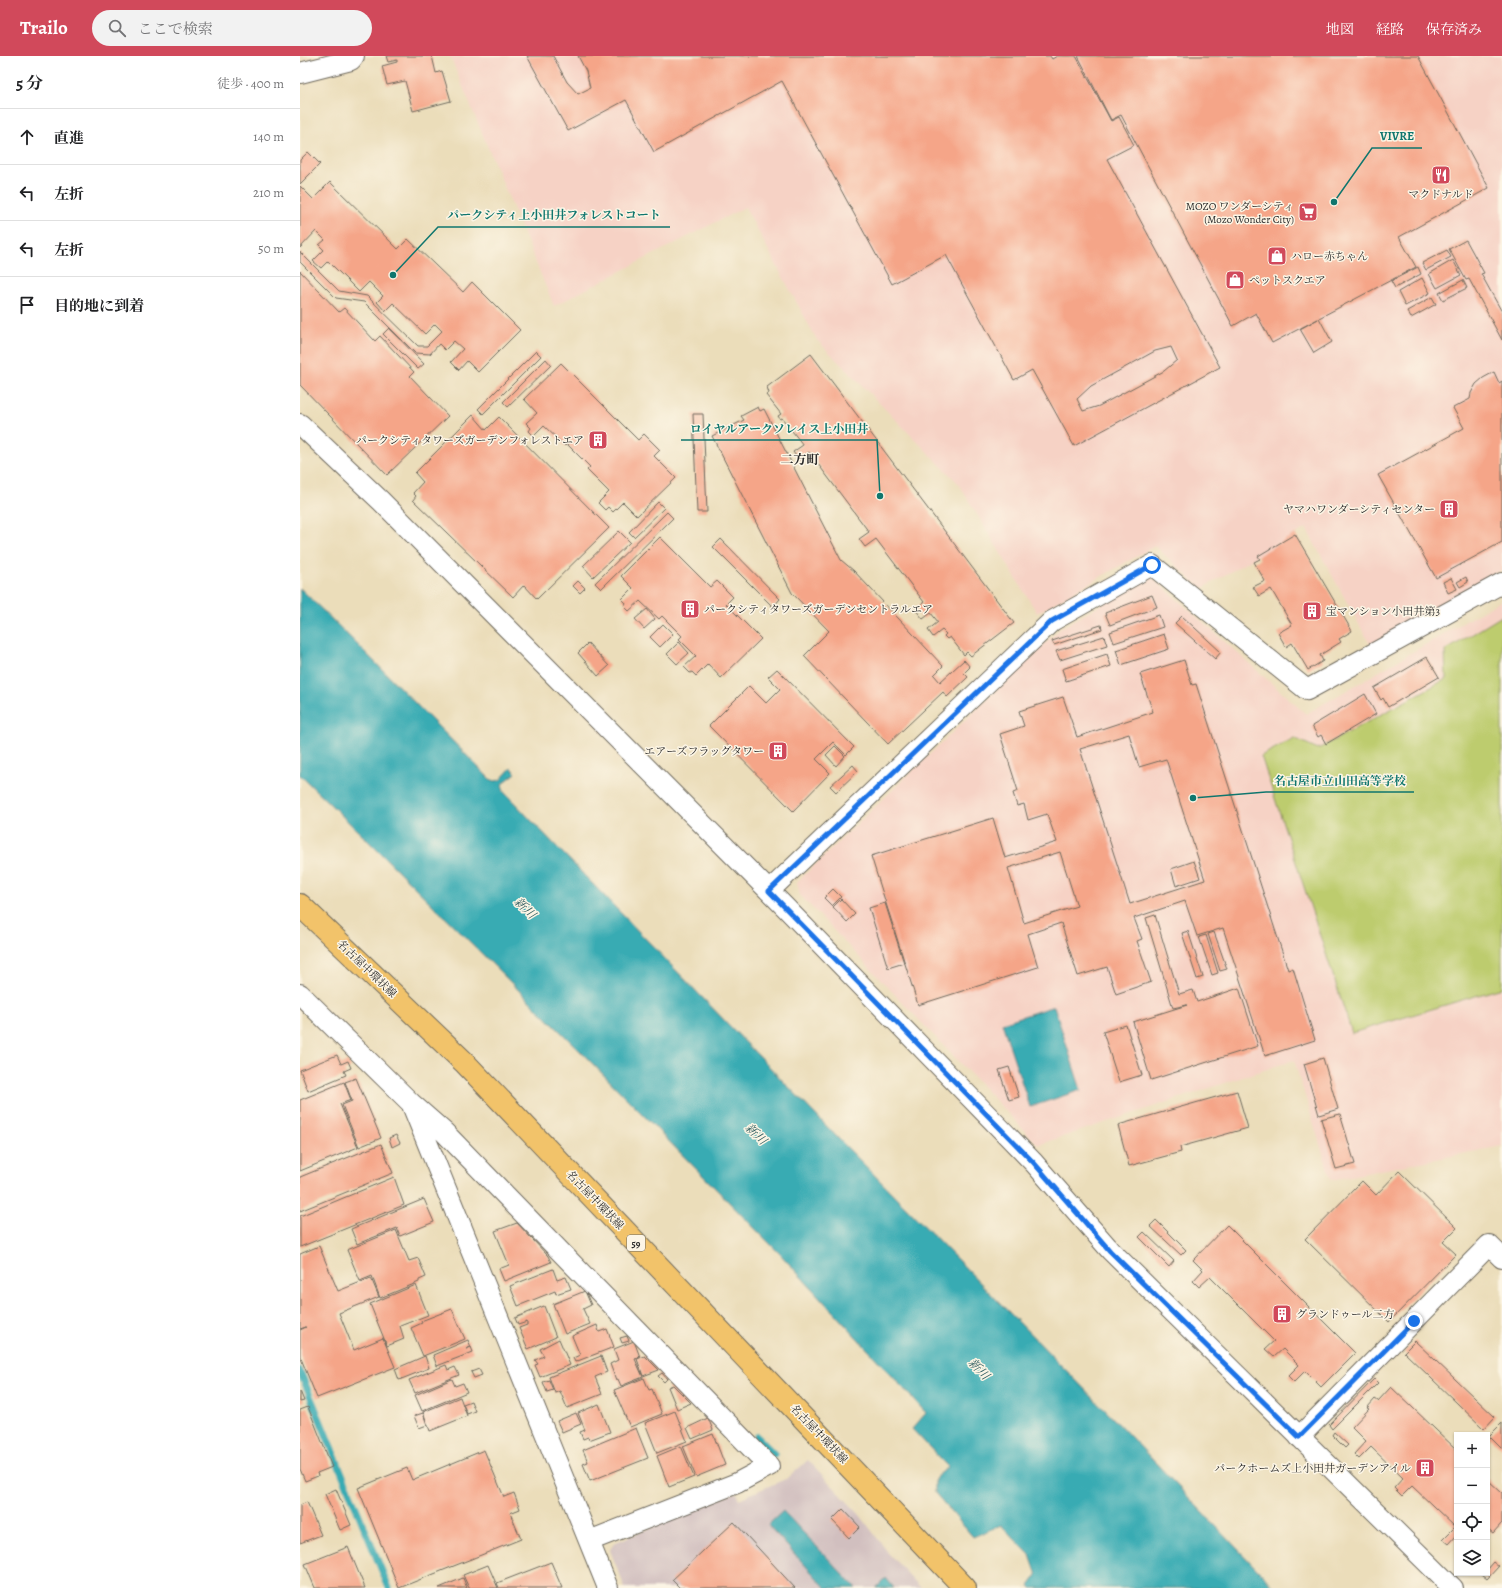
<!DOCTYPE html>
<html lang="ja">
<meta charset="utf-8">
<style>
body{margin:0;font-family:Alegreya,"Noto Serif JP",serif;background:#f2f2f2;color:#202124}
.controls{position:absolute;right:12px;bottom:12px;display:grid;overflow:hidden;border-radius:0px;box-shadow:0 1px 3px #0004}
.controls button{width:36px;height:36px;display:grid;place-items:center;padding:0;border:0;border-bottom:1px solid #e0e0e0;background:#fff;color:#202124;font:20px sans-serif}
.stop{position:absolute;width:12px;height:12px;margin:-9px;border:3px solid #1a73e8;border-radius:50%;background:#fff}
.stop.end{background:#1a73e8;border-color:#fff;box-shadow:0 1px 4px #0008}
.list{margin:0;padding:0;list-style:none}
h2{display:flex;justify-content:space-between;align-items:center;height:52px;margin:0;padding:0 16px;font-size:17px}
h2 small{font-size:13px;font-weight:400;color:#757577}
.list li{display:grid;grid-template-columns:26px 1fr auto;gap:12px;align-items:center;box-sizing:border-box;height:56px;padding:0 16px;border-top:1px solid #e0e0e0}
.list b{display:block;font-size:15px;white-space:nowrap}
.list em{font-size:13px;font-style:normal;color:#757577}
.icon{flex:none;width:22px;height:22px;fill:none;stroke:currentColor;stroke-width:2;stroke-linecap:round;stroke-linejoin:round}
.map{position:relative;flex:none;width:1202px;height:1532px;overflow:hidden}
header{display:flex;align-items:center;gap:24px;box-sizing:border-box;height:56px;padding:0 20px;background:#d1495b;color:#fff}
header strong{font-size:19px}
nav{display:flex;gap:22px;margin-inline-start:auto;font-size:14px}
.search{width:280px;height:36px;background:#f2f2f2;display:flex;align-items:center;gap:10px;box-sizing:border-box;padding:0 14px;border-radius:22px;color:#757577;font-size:15px}
main{display:flex}
aside{flex:1;background:#fff}
.map>svg:first-child{display:block}
</style>
<header>
<strong>Trailo</strong>
<div class="search"><svg class="icon" aria-label="search" viewBox="0 0 24 24"><circle cx="10" cy="10" r="6"/><path d="M15 15l6 6"/></svg>ここで検索</div>
<nav><a>地図</a><a>経路</a><a>保存済み</a></nav>
</header>
<main>
<aside>
<h2>5 分<small>徒歩 · 400 m</small></h2>
<ul class="list">
<li><svg class="icon" aria-label="ahead" viewBox="0 0 24 24"><path d="M12 20V5M6 11l6-6 6 6"/></svg><div><b>直進</b></div><em>140 m</em></li>
<li><svg class="icon" aria-label="left" viewBox="0 0 24 24"><path d="M17 20v-9H6M10 6l-5 5 5 5"/></svg><div><b>左折</b></div><em>210 m</em></li>
<li><svg class="icon" aria-label="left" viewBox="0 0 24 24"><path d="M17 20v-9H6M10 6l-5 5 5 5"/></svg><div><b>左折</b></div><em>50 m</em></li>
<li><svg class="icon" aria-label="arrive" viewBox="0 0 24 24"><path d="M6 21V4h12l-3 4 3 4H6"/></svg><div><b>目的地に到着</b></div></li>
</ul>
</aside>
<div class="map">
<svg width="1202" height="1532" viewBox="0 0 1202 1532">
<rect width="100%" height="100%" fill="#fcf5e5"/>
<filter id="ink" filterUnits="userSpaceOnUse"><feTurbulence type="fractalNoise" baseFrequency=".025" numOctaves="2"/><feDisplacementMap in="SourceGraphic" scale="8" xChannelSelector="R" yChannelSelector="G"/><feConvolveMatrix kernelMatrix="1 2 1 2 8 2 1 2 1" color-interpolation-filters="sRGB"/></filter>
<filter id="wash" filterUnits="userSpaceOnUse"><feTurbulence type="fractalNoise" baseFrequency=".012" numOctaves="4" result="noise"/><feDisplacementMap in="SourceGraphic" scale="16" xChannelSelector="R" yChannelSelector="G"/><feGaussianBlur stdDeviation="0.9" result="paint"/><feColorMatrix in="noise" values="0 0 0 0 0 0 0 0 0 0 0 0 0 0 0 0 0 1.4 0 .05"/><feComposite in="paint" operator="in"/></filter>
<g filter="url(#wash)">
<rect width="100%" height="100%" fill="#ebddba"/>
<path fill="#f6d2c5" d="M150 0H1202V514L1071 590 1006 472 901 533 855 490 737 557 658 427 517 284 445 151 254 250Z
M851 520 1006 658 1202 544V1090L1031 1124 994 1004 738 1089 500 839 497 826 761 572Z"/>
<path fill="#d1bfbf" d="M508 1404 560 1459 589 1498 621 1532H594L586 1523 576 1532H325L310 1494 314 1487 436 1436 439 1443 488 1422Z"/>
<path fill="#bdcc6e" stroke="#747c4c" d="M1202 560V932L1052 977 961 700 994 682 1018 693 1146 623 1145 595Z"/>
<path fill="#39abb3" stroke="#326b6f" d="M0 532 60 591 190 723 195 725 200 724 211 712 216 717 202 728 204 736 538 1082 811 1360 975 1532H731L729 1530 737 1519 730 1499 701 1469 673 1481 635 1437V1422L648 1411 612 1373 626 1357 480 1198 280 995 68 785 0 719Z
M754 950 781 1034 730 1051 702 967Z
M483 1455 556 1532H526L468 1469Z
M586 1522 594 1532H576Z"/>
<g fill="none" stroke-linecap="round" stroke-linejoin="round">
<path stroke="#39abb3" stroke-width="7" d="M0 1315 89 1532
M457 1381 474 1398"/>
</g>
<g id="blocks">
<path fill="#f5a588" fill-rule="evenodd" d="M86 0H132L136 17 142 15 151 45 113 55 105 25 87 29 82 10 97 6V4L88 6Z
M227 0H253L267 26 278 38 290 32 286 15 278 0H750L752 3 757 0H776L811 65 819 61 834 89 807 103 920 311 774 390 732 314 714 324 646 199 592 228 482 25 354 96 326 44 268 75ZM871 291 877 304 864 315 799 350 783 355 777 343 791 330 855 295Z
M778 0H1118L1189 132 1099 181 1116 211 1019 262 1032 286 1014 297 1000 273 1018 263 972 287 956 257 933 270 821 59 811 64Z
M8 96 20 108 0 128V104Z
M30 126 98 193 108 183 163 236 172 226 220 274 178 316 167 305 159 314 151 306 163 293 154 285 145 294 139 288 130 298 115 297 64 246 36 242 0 206V196L39 235 67 240 118 290H127L142 275 135 268 125 278 93 247 85 255 77 246 83 240 69 226 59 236 28 205 21 212 13 205 24 194 19 189 25 184 16 175 0 192V130L13 143Z
M1166 184 1184 217 1181 218 1202 256V284L1169 223 1166 224 1149 193Z
M1147 194 1151 201 1126 214 1122 207Z
M1153 204 1161 219 1137 232 1129 218Z
M1118 211 1121 218 1095 232 1091 225Z
M0 215 39 256 44 252 75 285 80 280 114 316 110 320 148 360 87 419 0 329Z
M1122 222 1130 237 1105 250 1098 236Z
M1163 224 1167 232 1143 244 1139 237Z
M1132 241 1136 248 1111 262 1107 255Z
M89 272 124 308 118 313 83 278Z
M236 295 241 300 183 358 178 353Z
M511 298 714 567 671 600 667 596 664 599 650 581 647 583 644 580 646 578 642 574 633 581 628 574 638 566 631 557 623 563 615 553 624 546 576 483 565 491 559 483 569 476 509 396 499 404 493 396 503 389 482 362 480 363 478 360 481 358 466 339 469 337 467 331Z
M246 303 251 309 208 351 203 346Z
M261 307 338 384 344 378 360 394 354 400 376 422 337 460 323 446 313 456 308 451 305 454 298 447 309 436 287 414 290 411 267 388 265 390 244 370 234 380 229 375 231 372 226 367 237 357 224 343Z
M1194 316 1199 327 1202 325V486L1136 522 1078 419 1164 372 1153 352 1170 343 1171 337 1176 328 1183 322Z
M458 351 460 355 464 353 541 504 554 515 643 610 634 619 640 626 664 604 670 611 664 617 668 621 647 641 643 636 588 688 504 600 529 575 492 537 412 380 444 364 441 360Z
M393 358H403L407 456H397Z
M173 359 186 374 199 361 309 472 237 543 224 529 213 541 113 444 116 440 113 437 123 426 115 417Z
M358 446 364 452 334 481 329 476Z
M367 456 373 462 301 533 295 527Z
M319 475 330 486 293 521 283 510Z
M995 478 1052 575 1039 583 1041 586 1020 599 1023 605 1008 614 992 587 986 591 978 577 992 569 971 533 959 540 953 531 965 525 954 506 960 503 958 500Z
M360 481 410 531 417 525 433 541 426 548 461 583 421 622 408 608 396 620 392 616 390 617 384 611 396 600 379 583 382 580 362 560 359 563 340 545 329 555 324 550 326 547 322 543 333 532 321 520Z
M421 483 480 543 473 551 413 491Z
M1166 521 1168 526 1160 531 1157 526Z
M1151 522 1157 533 1148 537 1143 526Z
M278 525 285 532 280 537 273 530Z
M852 539 857 551 810 569 805 557Z
M347 553 355 563 344 573 335 563Z
M859 559 863 571 814 587 810 576Z
M882 560 921 596 915 603 875 567Z
M363 568 373 578 360 591 350 581Z
M801 569 802 573 754 589 752 585Z
M864 578 869 593 821 609 816 594Z
M804 580 807 589 760 604 756 595Z
M379 586 389 597 377 608 367 598Z
M288 587 309 610 298 620 278 597Z
M807 598 811 610 766 625 762 613Z
M1127 601 1139 621 1088 651 1083 642 1081 644 1074 632Z
M884 604 892 629 896 628 988 914 993 912 1015 984 965 1000 923 872 897 880 885 845 834 862 842 883 837 885 851 926 816 938 807 911 778 920 761 867 728 878 738 911 618 949 571 800 693 762 705 802 757 786 747 758 728 764 724 748 717 750 713 737 718 735 700 678 724 670 719 655 763 641 777 681 853 656 840 618ZM829 678 839 711 866 703 905 824 830 848 780 693ZM760 796 777 850 724 867 708 812Z
M477 613 554 691 546 699 533 686 516 703 530 717 493 755 409 670 449 630 466 647 480 633 468 621Z
M1065 638 1076 658 1026 688 1021 679 1018 681 1012 670Z
M535 690 545 700 536 710 526 699Z
M553 709 558 715 536 736 530 730Z
M894 805 900 822 876 830 871 813Z
M533 833 541 841 532 850 524 842Z
M541 843 555 858 547 866 533 851Z
M585 847 604 907 588 912 569 852Z
M855 859 879 938 893 934 897 946 939 932 958 990 851 1024 833 966 887 949 873 952 846 862Z
M888 875 903 921 897 923 882 877Z
M914 876 927 913 920 915 908 878Z
M906 879 918 917 912 919 899 881Z
M826 969 842 1019 819 1026 803 976Z
M37 999 41 1008 48 1005 51 1012 44 1015 46 1019 8 1035 0 1014Z
M1023 1002 1038 1053 1019 1059 1004 1008Z
M709 1011 719 1041 709 1044 699 1014Z
M56 1022 81 1082 59 1091 42 1049 52 1045 45 1026Z
M44 1026 51 1044 40 1048 58 1091 0 1115V1044Z
M937 1035 948 1072 880 1091 881 1096 829 1110 818 1069Z
M1040 1058 1055 1108 1036 1113 1021 1063Z
M96 1079 100 1087 92 1091 89 1082Z
M81 1088 93 1117 0 1155V1121Z
M1099 1115 1157 1172 1143 1186 1156 1198 1089 1266 1005 1183 1062 1125 1076 1139Z
M94 1121 104 1149 0 1191V1160Z
M124 1143 134 1166 100 1180 97 1172 57 1188 51 1173Z
M856 1164 886 1194 881 1199 850 1170Z
M217 1167 248 1200 251 1206 204 1225 199 1213 209 1209 195 1175Z
M927 1169 1055 1297 1021 1331 1005 1315 994 1326 988 1320 999 1309 983 1293 974 1301 965 1293 974 1285 910 1221 899 1231 893 1225 903 1214 893 1204Z
M96 1174 109 1205 118 1202 126 1221 119 1224V1226L80 1242 72 1220 60 1225 47 1194Z
M844 1176 874 1205 869 1211 839 1181Z
M19 1190 38 1235 71 1222 79 1241 39 1257 54 1294 83 1282 95 1311 17 1342 0 1300V1274L6 1271 0 1273V1198Z
M253 1213 257 1224 266 1221 271 1233 256 1238 255 1235 218 1250 210 1230Z
M116 1229 128 1259 100 1270 104 1283 87 1290 70 1248Z
M285 1235 291 1249 283 1253 290 1268 265 1278 253 1248Z
M244 1250 256 1281 228 1293 219 1272 227 1269V1266L218 1269 215 1262Z
M152 1253 165 1283 123 1300 111 1272 122 1267 121 1265Z
M297 1269 299 1276 307 1273 314 1291 275 1306 273 1302 280 1299 272 1280Z
M327 1280 329 1285 322 1287 320 1282Z
M259 1283 270 1309 240 1321 235 1309 238 1308 235 1304 244 1300 240 1293Z
M168 1284 171 1291 166 1293 171 1291 173 1296 137 1310 133 1299Z
M334 1285 340 1301 335 1303 343 1321 321 1330 318 1323 316 1324 310 1308 318 1304 314 1293Z
M1115 1285 1195 1361 1184 1373 1104 1296Z
M125 1300 129 1312 99 1324 95 1313Z
M301 1300 307 1316 295 1321 302 1338 267 1352 260 1335 255 1337 249 1321Z
M345 1300 359 1314 343 1320 337 1303Z
M146 1309 148 1314 155 1311 159 1319 115 1337 109 1324Z
M179 1313 182 1319 174 1322 171 1316Z
M362 1317 367 1323 364 1326 358 1320Z
M344 1322 349 1334 352 1333 362 1358 330 1371 314 1334Z
M152 1323 155 1330 163 1327 167 1336 122 1355 115 1339Z
M1074 1323 1078 1327 1032 1373 1029 1369Z
M249 1324 253 1334 247 1336 243 1326Z
M373 1329 391 1347 377 1353 368 1331Z
M1091 1331 1157 1394V1479L1149 1488 1143 1483 1155 1471 1112 1430 1102 1440 1094 1432 1103 1422 1071 1391 1059 1403 1054 1398 1066 1385 1052 1371 1069 1353 1067 1352 1075 1343 1078 1345Z
M0 1335 4 1345 0 1346Z
M160 1341 167 1360 130 1375 123 1356Z
M171 1345 175 1355 167 1358 163 1348Z
M299 1348 310 1376 289 1384 288 1381 283 1383 280 1376 285 1374 278 1357Z
M8 1351 32 1411 17 1417 18 1420 5 1425 0 1413V1354Z
M375 1355 387 1385 357 1397 345 1367Z
M123 1357 127 1369 119 1372 114 1360Z
M276 1357 281 1368 262 1376 257 1365Z
M408 1362 413 1374 392 1383 387 1372Z
M1202 1367V1393L1189 1380Z
M336 1372 348 1402 290 1425 283 1408 288 1406 283 1394Z
M1034 1376 1048 1389 1045 1392 1032 1379Z
M413 1378 425 1409 396 1421 383 1390Z
M381 1390 394 1421 369 1431 357 1400Z
M184 1394 204 1441 214 1437 220 1453 210 1457 221 1483 99 1532 58 1432 107 1412 112 1424Z
M1187 1423 1202 1437V1467L1193 1477 1188 1473 1187 1475Z
M36 1433 51 1469 40 1474 25 1438Z
M7 1446 21 1479 0 1487V1449Z
M543 1453 560 1471 549 1482 532 1464Z
M434 1466 495 1532H380L372 1524Z
M48 1491 65 1532H15L5 1508Z
M251 1506 262 1532H199L197 1527Z
M1194 1506 1199 1510 1187 1523 1182 1519 1187 1517V1514Z
M188 1509 198 1532H169L163 1519Z
M163 1522 167 1532H139Z"/>
</g>
</g>
<g filter="url(#ink)">
<use href="#blocks" fill-opacity="0" stroke="#6e695d" stroke-width="1"/>
<g fill="none" stroke-linecap="round" stroke-linejoin="round">
<g stroke="#6e695d" stroke-width="22">
<path id="minor" d="M0 17 51 4 54 0
M0 368 81 445 485 851 734 1107 811 1195 1153 1532
M469 835 752 565 852 509 1007 634 1202 527
M0 938 111 1047 144 1076 469 1410 437 1427 289 1485
M112 1049 308 1532
M999 1381 1189 1189 1202 1202"/>
</g>
<g stroke="#6e695d" stroke-width="24">
<path id="primary" d="M0 849 164 1006 665 1532"/>
</g>
<use href="#minor" stroke="#fff" stroke-width="20"/>
<use href="#primary" stroke="#f2c36a" stroke-width="22"/>
</g>
</g>
<g fill="none" stroke-linecap="round" stroke-linejoin="round" filter="url(#ink)">
<path stroke="#1a73e8" stroke-width="5" d="M852 509 752 565 469 835 734 1107 810 1195 999 1381 1114 1265"/>
</g>
<defs>
<g id="restaurant-square" transform="scale(1)"><rect x="-9" y="-9" width="18" height="18" rx="4" fill="#d1495b" stroke="#fcf5e5"/><path d="M-5-6h1v4h1v-4h1v4h1v-4h1v5L-1.5 .5V6h-2V.5L-5-1ZM5-6V6H3V1.5H1.5Q1.5-4 5-6Z" fill="#fff"/></g>
<g id="supermarket-square" transform="scale(1)"><rect x="-9" y="-9" width="18" height="18" rx="4" fill="#d1495b" stroke="#fcf5e5"/><path d="M-6-5.5h2.5l.6 2H6L4.5 2H-2.5L-4.4-4H-6ZM-1.5 3.2a1.3 1.3 0 1 0 .1 0ZM3 3.2a1.3 1.3 0 1 0 .1 0Z" fill="#fff"/></g>
<g id="shop-square" transform="scale(1)"><rect x="-9" y="-9" width="18" height="18" rx="4" fill="#d1495b" stroke="#fcf5e5"/><path d="M-5-2.5h2.3a2.7 3.5 0 0 1 5.4 0H5L5.5 6h-11ZM-1.5-2.5h3a1.5 2.3 0 0 0-3 0Z" fill="#fff"/></g>
<g id="building-square" transform="scale(1)"><rect x="-9" y="-9" width="18" height="18" rx="4" fill="#d1495b" stroke="#fcf5e5"/><path d="M-4-6H4V6H1V3H-1V6H-4ZM-2.5-4.3h1.7v1.8h-1.7ZM.8-4.3h1.7v1.8H.8ZM-2.5-1h1.7V.8h-1.7ZM.8-1h1.7V.8H.8Z" fill="#fff"/></g>
</defs>
<g fill-rule="evenodd">
<use href="#restaurant-square" x="1141" y="119"/>
<use href="#supermarket-square" x="1008" y="156"/>
<use href="#shop-square" x="977" y="200"/>
<use href="#shop-square" x="935" y="224"/>
<use href="#building-square" x="298" y="384"/>
<use href="#building-square" x="1149" y="453"/>
<use href="#building-square" x="390" y="553"/>
<use href="#building-square" x="1012" y="555"/>
<use href="#building-square" x="478" y="695"/>
<use href="#building-square" x="982" y="1258"/>
<use href="#building-square" x="1125" y="1412"/>
</g>
<g text-anchor="middle" dominant-baseline="central" stroke-width="3" stroke-linejoin="round" paint-order="stroke">
<rect fill="#fcf5e5" stroke="#6a6863" stroke-width="1" x="327" y="1179" width="18" height="16" rx="3"/>
<g font-size="10" font-weight="bold" fill="#2b2b2b">
<text x="336" y="1187">59</text>
</g>
<g font-size="11" fill="#2b2b2b" stroke="#fcf5e5" text-anchor="end">
<text x="1141" y="138" text-anchor="middle">マクドナルド</text>
<text x="994" y="150">MOZO ワンダーシティ<tspan x="994" dy="13">(Mozo Wonder City)</tspan></text>
<text x="991" y="200" text-anchor="start">ハロー赤ちゃん</text>
<text x="949" y="224" text-anchor="start">ペットスクエア</text>
<text x="284" y="384">パークシティタワーズガーデンフォレストエア</text>
<text x="1135" y="453">ヤマハワンダーシティセンター</text>
<text x="404" y="553" text-anchor="start">パークシティタワーズガーデンセントラルエア</text>
<text x="1026" y="555" text-anchor="start">宝マンション小田井第3</text>
<text x="464" y="695">エアーズフラッグタワー</text>
<text x="996" y="1258" text-anchor="start">グランドゥール二方</text>
<text x="1111" y="1412">パークホームズ上小田井ガーデンアイル</text>
</g>
<g font-size="11" fill="#2b2b2b" stroke="#fcf5e5">
<text transform="translate(67 913) rotate(44)">名古屋中環状線</text>
<text transform="translate(295 1144) rotate(46)">名古屋中環状線</text>
<text transform="translate(519 1378) rotate(46)">名古屋中環状線</text>
</g>
<g font-size="12" font-style="italic" fill="#315e61" stroke="#fcf5e5">
<text transform="translate(225 852) rotate(44)">新川</text>
<text transform="translate(456 1078) rotate(44)">新川</text>
<text transform="translate(679 1313) rotate(46)">新川</text>
</g>
<g font-size="13" font-weight="bold" fill="#2b2b2b" stroke="#fcf5e5">
<text x="500" y="403">二方町</text>
</g>
</g>
<path fill="none" stroke="#0f766e" stroke-width="1.5" d="M1034 146L1072 92H1122M93 219L138 171H370M580 440L577 384H381M893 742L966 736H1114"/>
<g fill="#0f766e" stroke="#fcf5e5" stroke-width="1.5">
<circle cx="1034" cy="146" r="4"/>
<circle cx="93" cy="219" r="4"/>
<circle cx="580" cy="440" r="4"/>
<circle cx="893" cy="742" r="4"/>
</g>
<g font-size="12" text-anchor="middle" font-weight="bold" fill="#0f766e" stroke="#fcf5e5" stroke-width="3" stroke-linejoin="round" paint-order="stroke">
<text x="1097" y="84">VIVRE</text>
<text x="254" y="163">パークシティ上小田井フォレストコート</text>
<text x="479" y="377">ロイヤルアークソレイス上小田井</text>
<text x="1040" y="729">名古屋市立山田高等学校</text>
</g>
</svg>
<div class="controls">
<button>+</button>
<button>−</button>
<button><svg class="icon" aria-label="locate" viewBox="0 0 24 24"><circle cx="12" cy="12" r="6"/><path d="M12 2v4M12 18v4M2 12h4M18 12h4"/></svg></button>
<button><svg class="icon" aria-label="layers" viewBox="0 0 24 24"><path d="M12 4l9 5-9 5-9-5zM3 14l9 5 9-5"/></svg></button>
</div>
<div class="stop" style="left:852px;top:509px"></div>
<div class="stop end" style="left:1114px;top:1265px"></div>
</div>
</main>
